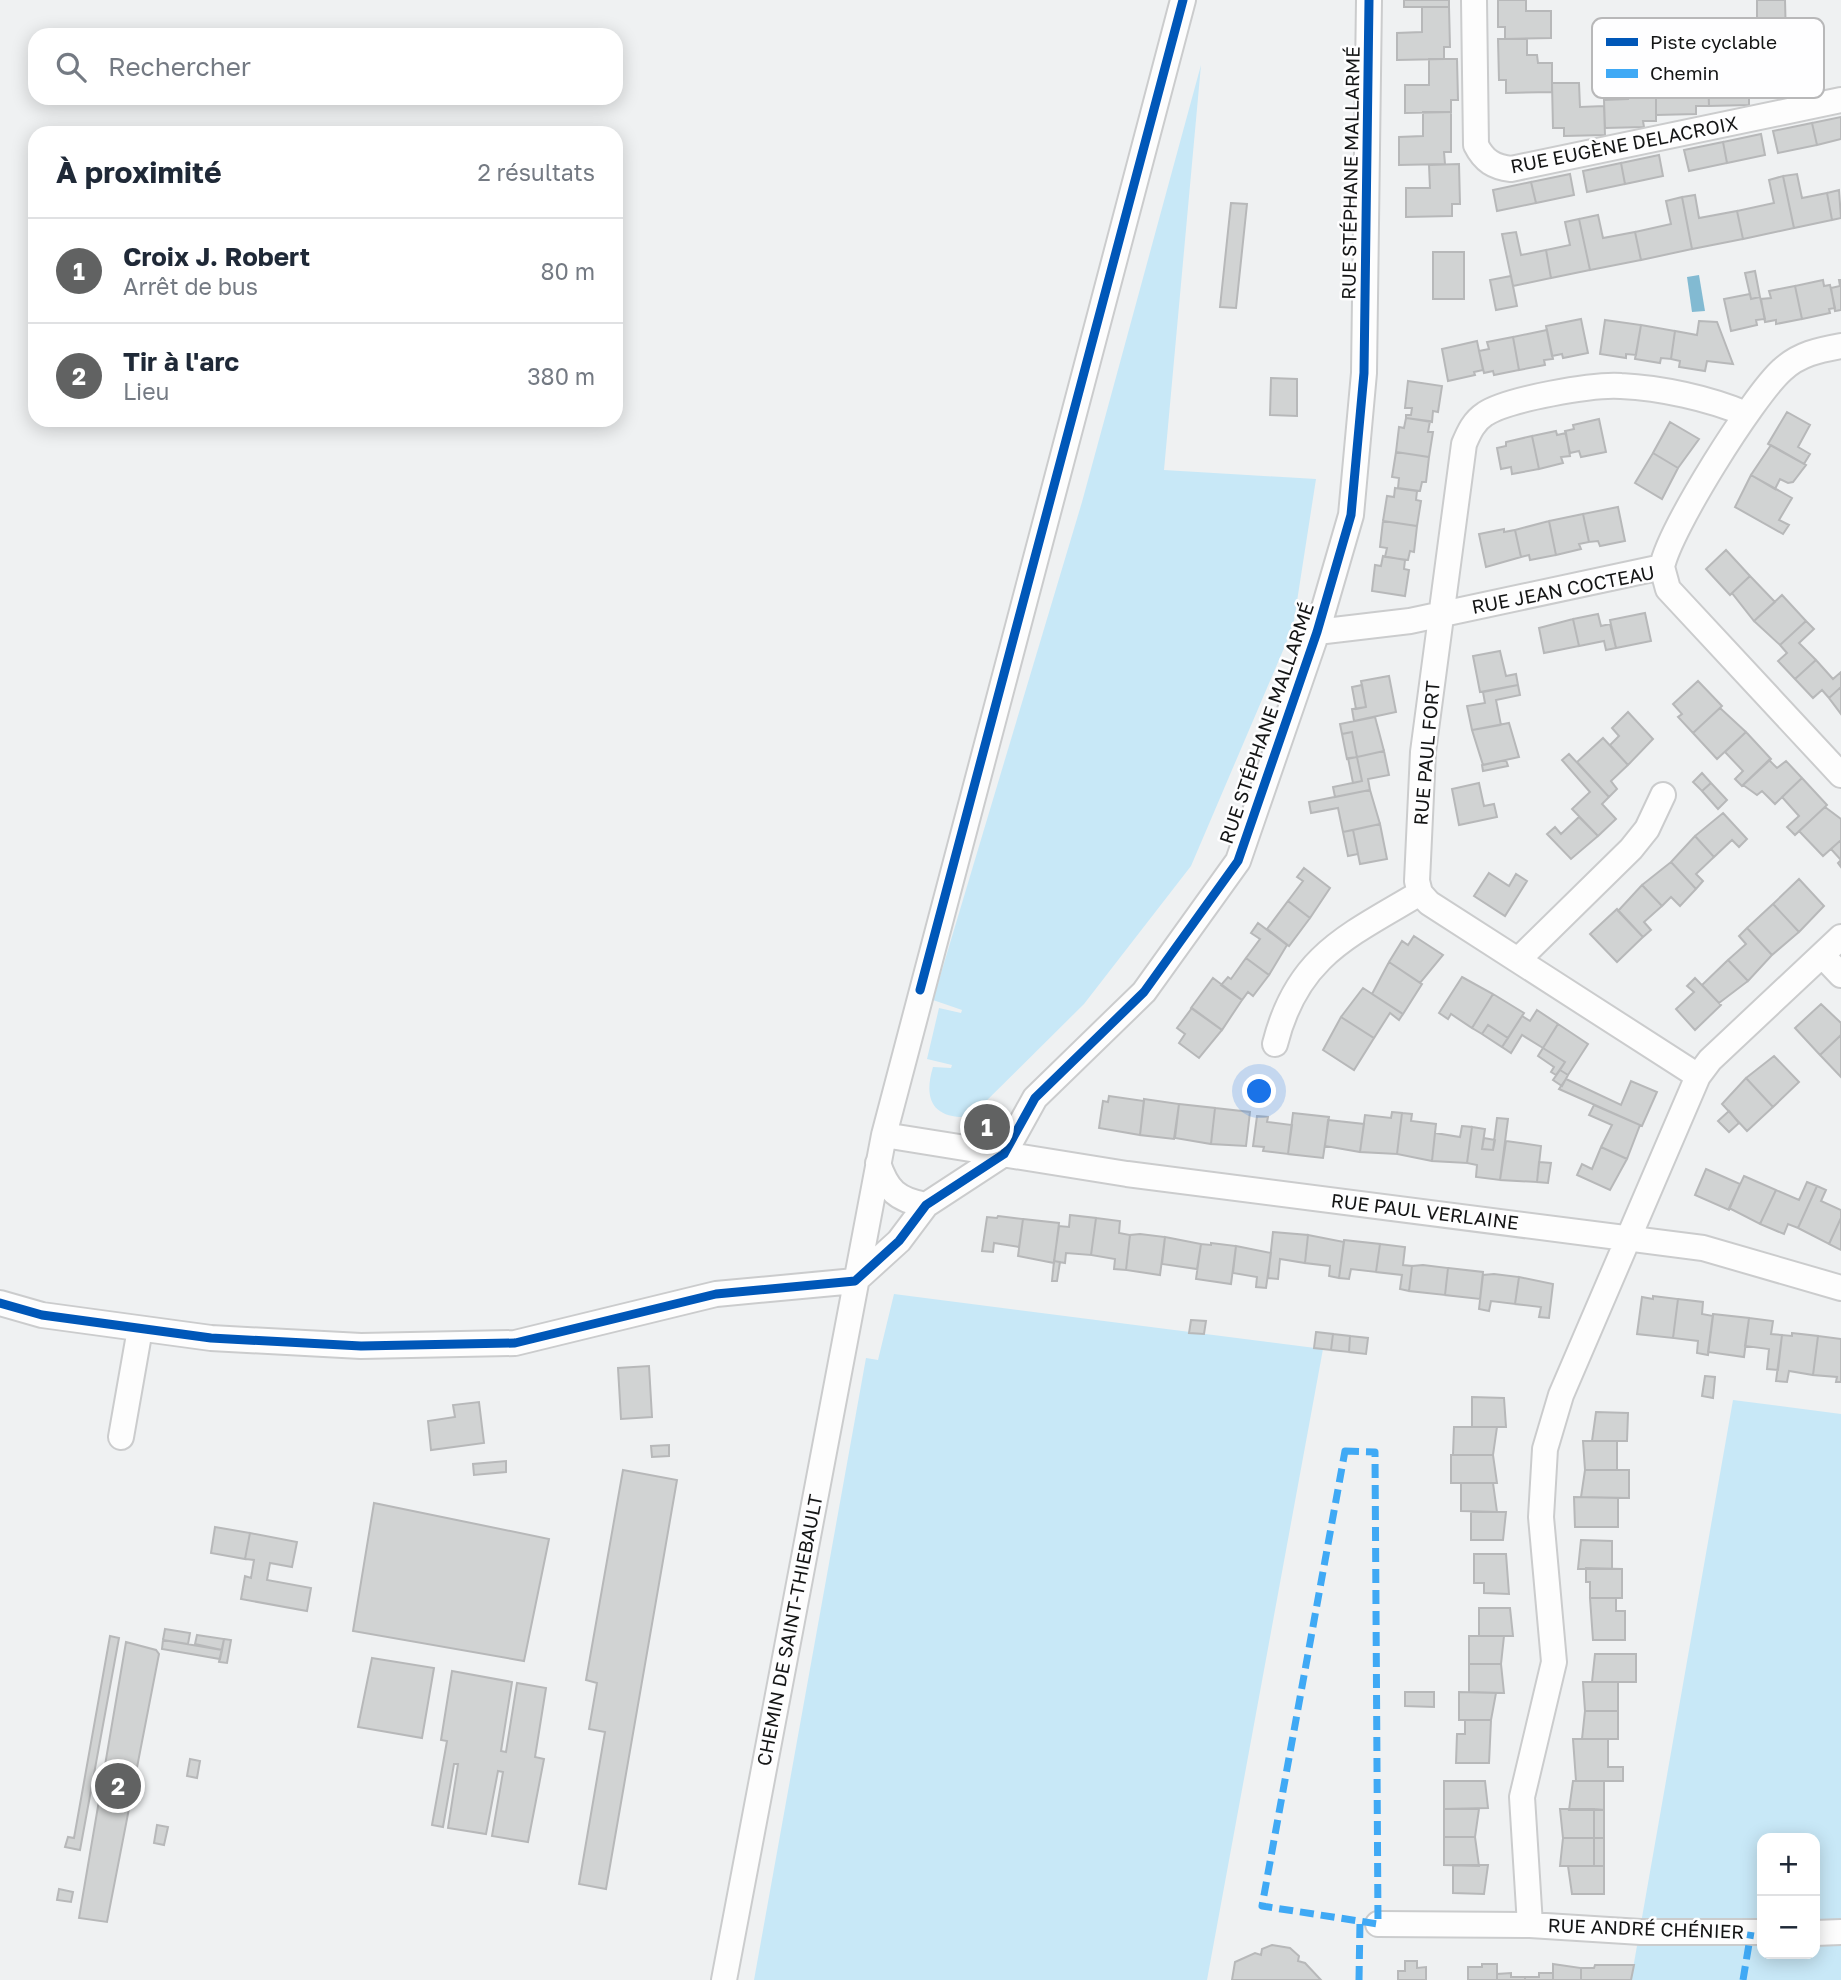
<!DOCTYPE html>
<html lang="fr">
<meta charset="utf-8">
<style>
body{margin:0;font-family:"Golos Text",sans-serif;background:#f2f2f3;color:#1f2937}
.controls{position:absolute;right:21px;bottom:21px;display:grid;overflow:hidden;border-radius:14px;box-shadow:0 4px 18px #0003}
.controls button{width:63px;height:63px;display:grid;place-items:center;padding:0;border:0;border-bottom:2px solid #e0e1e3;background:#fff;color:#1f2937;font:35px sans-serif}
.you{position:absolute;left:1260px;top:1092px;width:24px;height:24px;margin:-18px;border:5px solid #fff;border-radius:50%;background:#1a73e8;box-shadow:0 0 0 10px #1a73e833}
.badge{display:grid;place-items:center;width:46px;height:46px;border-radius:50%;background:#616262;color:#fff;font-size:23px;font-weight:700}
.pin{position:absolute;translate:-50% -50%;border:4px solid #fff;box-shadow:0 2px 7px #0006}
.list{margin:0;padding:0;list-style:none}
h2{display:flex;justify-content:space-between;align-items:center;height:91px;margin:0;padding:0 28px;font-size:30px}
h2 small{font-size:23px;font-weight:400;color:#747a83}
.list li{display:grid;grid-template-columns:46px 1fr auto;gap:21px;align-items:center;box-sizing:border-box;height:105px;padding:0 28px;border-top:2px solid #e0e1e3}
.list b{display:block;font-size:26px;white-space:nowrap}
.list p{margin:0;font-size:23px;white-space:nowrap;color:#747a83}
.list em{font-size:23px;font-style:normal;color:#747a83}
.icon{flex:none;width:38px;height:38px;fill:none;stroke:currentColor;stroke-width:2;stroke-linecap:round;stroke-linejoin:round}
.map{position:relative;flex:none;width:1841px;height:1980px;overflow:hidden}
.search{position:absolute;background:#fff;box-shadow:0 4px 18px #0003;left:28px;top:28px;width:595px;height:77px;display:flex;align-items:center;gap:18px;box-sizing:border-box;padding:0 24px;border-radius:21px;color:#747a83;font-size:26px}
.panel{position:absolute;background:#fff;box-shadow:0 4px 18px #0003;left:28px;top:126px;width:595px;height:301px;border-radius:21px}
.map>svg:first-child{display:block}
</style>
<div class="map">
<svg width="1841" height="1980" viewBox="0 0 1841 1980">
<rect width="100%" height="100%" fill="#eff1f2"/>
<path fill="#c8e8f7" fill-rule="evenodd" d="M1201 65 1164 470 1316 479 1293 627 1191 866 1084 1004 970 1117C933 1119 923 1100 933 1067L951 1068 952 1065 927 1059 939 1008 961 1013 962 1010 933 1000 1082 502Z
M894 1294 1323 1349 1207 1980H754L866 1358 878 1360Z
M1733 1400 1841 1414V1980H1631ZM1762 1838H1815V1954H1762Z"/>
<path fill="#82bad2" d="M1699 275 1705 311 1692 312 1687 277Z"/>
<path fill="#d1d3d3" stroke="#b7b8b9" stroke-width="2" d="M1404 0H1449V7H1404Z
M1498 0H1526V11H1551V38L1505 39V27H1498Z
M1757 0H1785L1786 39H1778V52H1733L1732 24H1757Z
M1422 7H1449L1450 47H1444V59L1397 60V33L1422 32Z
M1498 39H1527V55H1537L1538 63H1552V92L1506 93V80H1499Z
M1733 52H1760L1761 98H1749V105L1709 106 1708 78 1733 77Z
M1429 59H1457L1458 100H1451V112L1405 113V85H1429Z
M1680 61H1708L1709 106H1696V114L1656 115V85H1666V78H1680Z
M1627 75H1656V121H1643L1644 127 1605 128 1604 100 1628 99Z
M1552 83H1579L1580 107 1604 106 1605 135 1564 136V128H1553Z
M1423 112H1451V152H1444L1445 164 1399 165V137L1423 136Z
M1841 117V139L1817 145 1812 123Z
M1812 123 1817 145 1778 153 1773 131Z
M1761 134 1765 155 1727 163 1723 142Z
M1723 142 1727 163 1689 171 1684 150Z
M1659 155 1663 176 1625 184 1621 163Z
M1621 163 1625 184 1587 192 1583 171Z
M1459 164 1460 204H1452V216L1406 217V188H1430L1429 165Z
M1570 174 1574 195 1536 203 1531 182Z
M1797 174 1802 198 1827 193 1832 220 1794 228 1783 176Z
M1783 176 1794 228 1743 239 1737 211 1774 203 1769 180Z
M1531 182 1536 203 1497 211 1493 190Z
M1839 190 1841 218 1832 220 1827 193Z
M1695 195 1699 218 1737 211 1743 239 1692 249 1682 197Z
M1682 197 1692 249 1641 260 1635 232 1671 224 1666 201Z
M1231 203 1247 204 1236 308 1220 307Z
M1598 215 1603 238 1635 232 1641 260 1590 270 1579 219Z
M1579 219 1590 270 1551 278 1546 250 1570 245 1565 222Z
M1516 232 1521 255 1546 250 1551 278 1513 286 1502 234Z
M1433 252H1464V299H1433Z
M1755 271 1760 297 1751 299 1745 273Z
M1511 276 1517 306 1496 310 1490 280Z
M1823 280 1824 286 1830 285 1835 308 1829 309 1830 313 1802 319 1795 286Z
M1839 280H1841V310L1835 311 1831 288 1840 286Z
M1795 286 1802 319 1776 324V320L1765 322 1761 299 1771 298 1769 291Z
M1750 294 1751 299 1760 297 1765 319 1756 320 1757 325 1731 331 1724 299Z
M1581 319 1588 353 1563 358 1562 354 1552 356 1546 326Z
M1605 320 1641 325 1636 355 1626 354V358L1600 354Z
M1699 321 1717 322 1733 364 1707 361 1705 371 1679 367 1680 361 1671 359 1675 331 1697 335Z
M1641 325 1675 331 1671 359 1661 358 1660 363 1635 359Z
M1547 330 1553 359 1544 360 1545 365 1519 370 1513 337Z
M1513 337 1519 370 1494 375 1493 371 1484 373 1479 351 1489 349 1487 342Z
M1477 341 1483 370 1474 372 1475 375 1448 381 1442 349Z
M1271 378 1297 379V416L1270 415Z
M1408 381 1442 386 1438 412 1433 411 1432 422 1406 418V415H1411L1412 408H1405Z
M1787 412 1810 425 1798 447 1810 454 1804 464 1768 444Z
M1406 418 1430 421 1428 432H1433L1429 457 1396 452 1399 427 1404 428Z
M1599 419 1606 452 1581 457 1579 451 1570 453 1565 431 1574 429 1573 425Z
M1670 422 1699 439 1678 468 1653 453Z
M1556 431 1557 435 1566 433 1570 456 1561 457 1563 463 1539 469 1532 436Z
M1532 436 1539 469 1512 474 1511 467 1501 469 1497 448 1506 446V442Z
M1771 445 1806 465 1793 482 1788 483 1780 479 1775 489 1751 475Z
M1396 452 1429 457 1426 482H1422L1420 491 1398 488 1399 478 1392 477Z
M1653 453 1678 468 1662 499 1635 483Z
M1751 475 1792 498 1779 520 1789 525 1783 534 1735 507Z
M1395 488 1417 491 1416 500 1421 501 1417 526 1383 521 1387 496 1394 497Z
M1618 507 1625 541 1600 546 1598 541 1589 542 1583 514Z
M1583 514 1589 542 1579 544 1581 549 1556 555 1549 521Z
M1383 521 1417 526 1414 552 1410 551 1408 560 1385 557 1387 548 1380 547Z
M1549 521 1556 555 1530 560 1529 555 1521 557 1515 530Z
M1504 529V532L1515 530 1521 557 1486 567 1479 534Z
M1726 550 1750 576 1730 595 1706 569Z
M1383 556 1405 560 1404 569 1409 570 1405 596 1372 591 1375 565 1381 566Z
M1750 576 1775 602 1754 621 1732 593Z
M1782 595 1806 621 1780 645 1754 621Z
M1645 613 1651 641 1616 648 1610 620Z
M1598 614 1601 626 1610 624 1616 648 1606 650 1604 641 1579 646 1573 619Z
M1573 619 1579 646 1544 653 1539 628Z
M1806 621 1814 629 1799 643 1816 660 1795 679 1778 661 1787 653 1780 645Z
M1500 651 1506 676 1516 674 1518 685 1480 692 1473 656Z
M1816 660 1833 679 1841 672V687L1829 698 1822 690 1813 698 1795 679Z
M1389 676 1396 712 1354 721 1352 709 1366 707 1361 681Z
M1698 681 1722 706 1693 733 1678 717 1682 714 1673 704Z
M1362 685 1366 707 1356 709 1352 687Z
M1518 685 1520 695 1496 700 1501 725 1472 730 1467 706 1485 703 1483 692Z
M1841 687V714L1829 698Z
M1720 708 1746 732 1717 759 1693 733Z
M1628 712 1653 739 1628 765 1610 745 1619 736 1612 728Z
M1375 717 1384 751 1357 757 1352 732 1342 734 1340 724Z
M1509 723 1519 757 1483 765 1472 730Z
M1352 732 1357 757 1347 759 1342 734Z
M1746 732 1771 759 1742 786 1735 779 1743 771 1725 752Z
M1603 738 1628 765 1611 781 1617 789 1609 797 1577 762Z
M1384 751 1389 775 1368 779 1370 790 1335 797 1333 787 1362 781 1357 757Z
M1569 754 1609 797 1602 804 1616 819 1598 836 1572 809 1590 792 1562 760Z
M1357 757 1362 781 1353 783 1348 758Z
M1506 760 1508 766 1483 771 1482 765Z
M1769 760 1777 768 1786 761 1802 778 1775 804 1762 791 1757 795 1743 785Z
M1702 773 1711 783 1702 791 1693 782Z
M1802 778 1827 805 1795 835 1787 827 1799 816 1782 797Z
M1479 783 1484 806 1494 804 1497 817 1459 825 1452 789Z
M1711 783 1727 800 1718 809 1702 791Z
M1370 790 1380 824 1343 832 1338 808 1311 813 1309 802Z
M1825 807 1841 819V840L1823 856 1799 831Z
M1723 813 1747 839 1739 847 1732 840 1714 857 1695 836Z
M1579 817 1598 836 1571 859 1547 834 1555 827 1561 834Z
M1380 824 1387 859 1360 864 1353 830Z
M1353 830 1358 854 1348 856 1343 832Z
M1695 836 1714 857 1696 874 1703 881 1696 889 1671 862Z
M1841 840V867L1838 863 1841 860 1831 849Z
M1671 862 1696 889 1680 906 1671 897 1662 906 1642 885Z
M1304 868 1330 888 1310 918 1288 901 1303 881 1297 877Z
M1489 873 1509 886 1516 874 1527 881 1505 916 1474 896Z
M1799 879 1824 906 1799 932 1773 904Z
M1642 885 1662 906 1644 922 1651 930 1643 937 1618 911Z
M1288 901 1310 918 1289 946 1267 929Z
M1773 904 1799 932 1772 955 1747 928Z
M1617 909 1643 937 1617 962 1590 934Z
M1258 923 1287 945 1269 975 1246 958 1260 939 1251 933Z
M1747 928 1772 955 1748 981 1728 960 1746 944 1739 936Z
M1414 936 1443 955 1420 983 1389 962 1402 941 1408 945Z
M1246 958 1269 975 1253 996 1248 992 1242 1000 1221 985 1228 977 1231 979Z
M1728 960 1748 981 1719 1003 1702 985Z
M1389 962 1422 984 1403 1014 1372 994Z
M1462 977 1493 994 1472 1028 1451 1014 1448 1019 1439 1013Z
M1213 978 1242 1000 1222 1030 1191 1008Z
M1695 978 1721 1005 1695 1030 1676 1009 1694 992 1687 986Z
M1363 988 1403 1014 1399 1020 1390 1013 1374 1038 1341 1017Z
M1493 994 1524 1013 1508 1038 1488 1025 1482 1034 1472 1028Z
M1821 1004 1841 1023V1035L1820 1055 1795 1028Z
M1192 1008 1222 1030 1199 1058 1179 1043 1185 1034 1177 1028Z
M1537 1010 1558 1024 1543 1048 1522 1035 1511 1053 1502 1047 1522 1016 1530 1021Z
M1341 1017 1374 1038 1354 1070 1323 1050Z
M1558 1024 1588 1044 1568 1075 1560 1070 1565 1062 1543 1048Z
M1488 1025 1508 1038 1502 1047 1482 1034Z
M1841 1035V1077L1820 1055Z
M1543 1048 1565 1062 1556 1075 1551 1072 1554 1067 1538 1056Z
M1774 1056 1799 1082 1773 1107 1746 1078Z
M1560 1070 1568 1075 1562 1086 1553 1080Z
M1746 1078 1773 1107 1747 1131 1722 1104Z
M1566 1079 1621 1105 1631 1081 1657 1092 1642 1126 1559 1089Z
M1109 1096 1144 1101 1140 1135 1099 1128 1103 1101 1108 1102Z
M1144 1099 1179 1104 1174 1139 1140 1135Z
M1179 1104 1215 1108 1211 1144 1175 1138Z
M1594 1105 1640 1125 1627 1159 1601 1147 1612 1125 1589 1115Z
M1215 1108 1250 1112 1246 1146 1211 1144Z
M1729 1111 1739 1123 1729 1132 1718 1121Z
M1392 1112 1402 1113 1397 1154 1360 1152 1365 1115 1391 1118Z
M1293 1113 1329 1117 1323 1158 1288 1154Z
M1402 1113 1412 1114 1411 1121 1436 1124 1432 1161 1397 1154Z
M1257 1116 1268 1117 1267 1122 1292 1125 1288 1154 1263 1151 1264 1147 1253 1146Z
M1497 1118 1508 1119 1500 1180 1476 1177 1477 1165 1467 1163 1472 1127 1485 1129 1482 1149 1493 1150Z
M1328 1120 1364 1124 1360 1152 1325 1146Z
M1462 1126 1472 1127 1467 1163 1432 1161 1435 1133 1460 1137Z
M1484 1138 1495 1140 1493 1150 1482 1149Z
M1506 1141 1541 1146 1537 1182 1500 1180Z
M1601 1147 1627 1159 1610 1190 1577 1175 1582 1164 1592 1169Z
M1539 1162 1551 1163 1548 1183 1537 1182Z
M1706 1169 1740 1184 1729 1210 1695 1195Z
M1744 1176 1776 1190 1760 1224 1729 1208Z
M1807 1182 1817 1186 1798 1228 1788 1224 1784 1234 1760 1224 1776 1190 1799 1200Z
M1817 1186 1826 1190 1821 1201 1841 1210V1218L1829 1244 1798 1228Z
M1070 1215 1096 1218 1091 1255 1066 1253 1065 1263 1054 1261 1059 1226 1069 1227Z
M998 1216 1023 1219 1019 1247 994 1243 993 1252 982 1251 987 1217 997 1218Z
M1096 1218 1120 1221 1119 1233 1130 1235 1126 1270 1114 1269 1115 1259 1091 1255Z
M1841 1218V1250L1829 1244Z
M1023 1219 1059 1223 1054 1263 1018 1256Z
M1273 1232 1308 1235 1305 1263 1280 1259 1278 1279 1268 1278Z
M1140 1234 1165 1237 1160 1275 1126 1270 1130 1235Z
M1308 1235 1344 1242 1339 1278 1329 1276 1330 1266 1305 1263Z
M1165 1237 1201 1244 1197 1269 1162 1264Z
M1344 1240 1380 1244 1376 1272 1351 1269 1349 1279 1339 1278Z
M1211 1243 1236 1246 1231 1284 1196 1279 1201 1244 1211 1245Z
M1380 1244 1405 1247 1403 1265 1412 1266 1409 1291 1400 1289 1402 1275 1376 1272Z
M1236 1246 1271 1253 1266 1288 1256 1287 1257 1277 1233 1273Z
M1054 1261 1060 1262 1057 1281H1052Z
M1423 1265 1448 1268 1445 1295 1409 1291 1412 1266Z
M1448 1268 1483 1272 1480 1299 1445 1295Z
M1494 1274 1519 1277 1515 1304 1491 1301 1489 1311 1479 1309 1483 1275Z
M1519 1277 1553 1284 1549 1318 1539 1317 1541 1307 1515 1304Z
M1653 1296 1678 1299 1673 1338 1637 1334 1642 1297 1653 1299Z
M1678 1299 1703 1302 1702 1314 1713 1316 1708 1355 1697 1353 1698 1341 1673 1338Z
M1713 1314 1749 1318 1744 1357 1708 1352Z
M1749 1318 1773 1321 1771 1334 1782 1335 1778 1370 1767 1369 1769 1349 1745 1346Z
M1191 1320 1206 1321 1204 1334 1189 1333Z
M1316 1332 1333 1334 1331 1350 1314 1348Z
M1792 1333 1818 1336 1813 1375 1789 1371 1787 1382 1776 1381 1782 1335 1792 1336Z
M1333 1334 1350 1336 1349 1352 1331 1350Z
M1350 1336 1368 1338 1366 1354 1349 1352Z
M1818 1336 1841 1339V1382H1836L1837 1377 1813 1375Z
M649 1366 652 1417 621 1419 618 1368Z
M1705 1376 1715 1377 1713 1398 1702 1396Z
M1472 1397 1504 1398 1506 1427H1472Z
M479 1402 484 1443 431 1450 428 1421 455 1417 453 1405Z
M1596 1412 1628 1413 1627 1441H1592Z
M1454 1427H1497L1493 1455H1453Z
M1583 1441H1617V1470H1585Z
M669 1445V1456L652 1457 651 1446Z
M1451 1455H1493L1497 1483H1451Z
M506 1461V1472L474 1475 473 1464Z
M623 1470 677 1480 606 1889 579 1884 605 1732 589 1729 597 1683 586 1680Z
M1585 1470H1629V1498L1581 1497Z
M1461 1483H1493L1497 1512 1461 1511Z
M1574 1497 1618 1498V1527H1575Z
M374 1503 549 1539 524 1661 353 1631Z
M1471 1512H1506L1503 1540H1471Z
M215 1527 250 1533 245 1559 211 1553Z
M250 1533 297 1542 292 1567 270 1563 267 1580 311 1588 307 1611 241 1599 245 1576 251 1578 254 1560 245 1559Z
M1581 1540 1612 1541V1569H1578Z
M1474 1554H1506L1509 1594 1484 1593V1583H1474Z
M1586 1568 1622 1569V1598H1590V1582H1586Z
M1590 1598H1616V1611H1625V1640H1593Z
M1479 1608H1510L1513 1636H1479Z
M165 1629 190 1633 188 1644 163 1640Z
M197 1635 224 1639 222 1650 195 1644Z
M110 1636 119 1638 80 1850 65 1847 68 1837 74 1838Z
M1469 1636H1504L1501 1664H1469Z
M224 1639 231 1640 227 1663 219 1662Z
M163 1640 222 1650 220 1659 162 1649Z
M126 1642 156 1650 159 1654 107 1922 79 1918Z
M1595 1654H1636V1682H1592Z
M372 1658 434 1668 422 1738 358 1727Z
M1469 1664H1501L1504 1693 1469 1692Z
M452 1671 512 1682 501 1751 506 1752 517 1683 546 1688 535 1757 544 1759 528 1842 492 1836 503 1772 498 1771 486 1834 448 1828 458 1764H454L443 1827 432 1825 447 1741 441 1740Z
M1583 1682H1618V1711H1585Z
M1405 1692H1434V1707L1405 1706Z
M1459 1692 1496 1693 1491 1720H1459Z
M1585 1711H1618V1739H1582Z
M1465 1720H1491L1489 1763H1456L1457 1734H1465Z
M1573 1739H1608V1767H1623V1781H1576Z
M190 1759 200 1761 197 1778 187 1776Z
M1444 1781H1485L1488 1808 1444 1809Z
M1573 1781H1604V1810H1569Z
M1444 1809H1479L1475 1837H1444Z
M1560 1809H1594V1838H1563Z
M1594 1809 1604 1810V1838H1594Z
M157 1825 168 1827 164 1845 154 1843Z
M1444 1837H1475L1479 1866 1444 1865Z
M1563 1838H1594V1866H1560Z
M1594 1838H1604V1866H1594Z
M1453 1865H1488L1484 1894 1453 1893Z
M1568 1866H1604V1894H1572Z
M59 1889 73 1892 71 1902 57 1900Z
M1272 1945 1290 1948 1299 1956 1298 1961 1305 1963 1321 1980H1232L1235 1962 1255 1953 1261 1955 1262 1949Z
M1405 1961H1417V1968L1426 1967V1980H1398V1971H1405Z
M1482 1964H1497V1980H1468V1967H1482Z
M1553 1964 1581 1968V1980H1553Z
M1595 1965H1634L1631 1980H1581V1968H1594Z
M1511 1973V1977H1525V1980H1497V1974Z
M1539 1973H1553V1980H1525V1977H1539Z"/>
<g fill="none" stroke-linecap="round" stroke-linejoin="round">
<g stroke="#cbcccd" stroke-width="28">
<path id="minor" d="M1474 0 1476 145C1484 161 1494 167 1511 169L1841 100
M1662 567C1669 530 1753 396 1782 370 1799 354 1819 350 1841 346
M1317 632 1410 621 1662 567 1668 589 1841 775
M1822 955 1841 975
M1518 960 1631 849 1647 829 1663 795
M1275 1044C1297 956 1348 936 1420 893
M1698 1076 1429 903 1420 893 1417 881 1423 752 1464 444C1469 432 1474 421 1485 414 1507 399 1594 384 1621 386 1661 388 1708 398 1746 414
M884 1135 1127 1174 1703 1248 1841 1288
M878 1163C887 1190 897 1200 926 1205
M0 1303 42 1315 211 1338 361 1346 515 1343 716 1294 855 1281 899 1241 926 1205 1004 1154 1035 1098 1144 992 1238 861 1317 632 1351 515 1364 373 1369 0
M121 1437 140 1329
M1378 1924 1530 1925 1641 1932H1762
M1530 1925 1522 1797 1554 1662 1541 1517 1545 1449 1561 1395 1698 1076 1710 1060 1841 937
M1815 1933 1841 1932
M724 1980 884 1135 1183 0"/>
</g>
<use href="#minor" stroke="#fdfdfd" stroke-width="24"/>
<path stroke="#3fa9f5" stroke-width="7" stroke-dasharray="14 7" stroke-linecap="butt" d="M1345 1451 1375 1452 1378 1924 1262 1906Z
M1359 1980 1360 1921
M1743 1980 1751 1932"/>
<g stroke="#fefeff" stroke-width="13">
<path id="cycleway" d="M920 990 1183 0
M0 1303 42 1315 211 1338 361 1346 515 1343 716 1294 855 1281 899 1241 926 1205 1004 1154 1035 1098 1144 992 1238 861 1317 632 1351 515 1364 373 1369 0"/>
</g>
<use href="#cycleway" stroke="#0057b8" stroke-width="9"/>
</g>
<g text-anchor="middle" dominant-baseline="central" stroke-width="5" stroke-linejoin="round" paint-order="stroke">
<g font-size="19" fill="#141515" stroke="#fefeff">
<text transform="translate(1624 144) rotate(-11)">RUE EUGÈNE DELACROIX</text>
<text transform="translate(1350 173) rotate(-89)">RUE STÉPHANE MALLARMÉ</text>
<text transform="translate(1563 589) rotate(-11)">RUE JEAN COCTEAU</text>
<text transform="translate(1266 723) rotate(-71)">RUE STÉPHANE MALLARMÉ</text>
<text transform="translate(1426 753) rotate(-85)">RUE PAUL FORT</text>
<text transform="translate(1425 1211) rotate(7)">RUE PAUL VERLAINE</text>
<text transform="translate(789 1630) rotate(-79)">CHEMIN DE SAINT-THIEBAULT</text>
<text transform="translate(1646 1928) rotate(2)">RUE ANDRÉ CHÉNIER</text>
</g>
</g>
<rect x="1592" y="18" width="232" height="80" rx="10" fill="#fefeff" stroke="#b8b8b9" stroke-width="2"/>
<rect x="1606" y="38" width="32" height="8" fill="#0057b8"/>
<rect x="1606" y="69" width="32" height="9" fill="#3fa9f5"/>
<g font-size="19" fill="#141515">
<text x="1650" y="49">Piste cyclable</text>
<text x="1650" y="80">Chemin</text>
</g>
</svg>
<div class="controls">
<button>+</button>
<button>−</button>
</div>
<div class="you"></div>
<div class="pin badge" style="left:987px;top:1127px">1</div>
<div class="pin badge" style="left:118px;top:1786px">2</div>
<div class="search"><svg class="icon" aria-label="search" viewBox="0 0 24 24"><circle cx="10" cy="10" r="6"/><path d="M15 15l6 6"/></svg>Rechercher</div>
<section class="panel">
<h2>À proximité<small>2 résultats</small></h2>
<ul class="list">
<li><span class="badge">1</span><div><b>Croix J. Robert</b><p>Arrêt de bus</p></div><em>80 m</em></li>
<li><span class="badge">2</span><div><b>Tir à l'arc</b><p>Lieu</p></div><em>380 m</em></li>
</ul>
</section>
</div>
